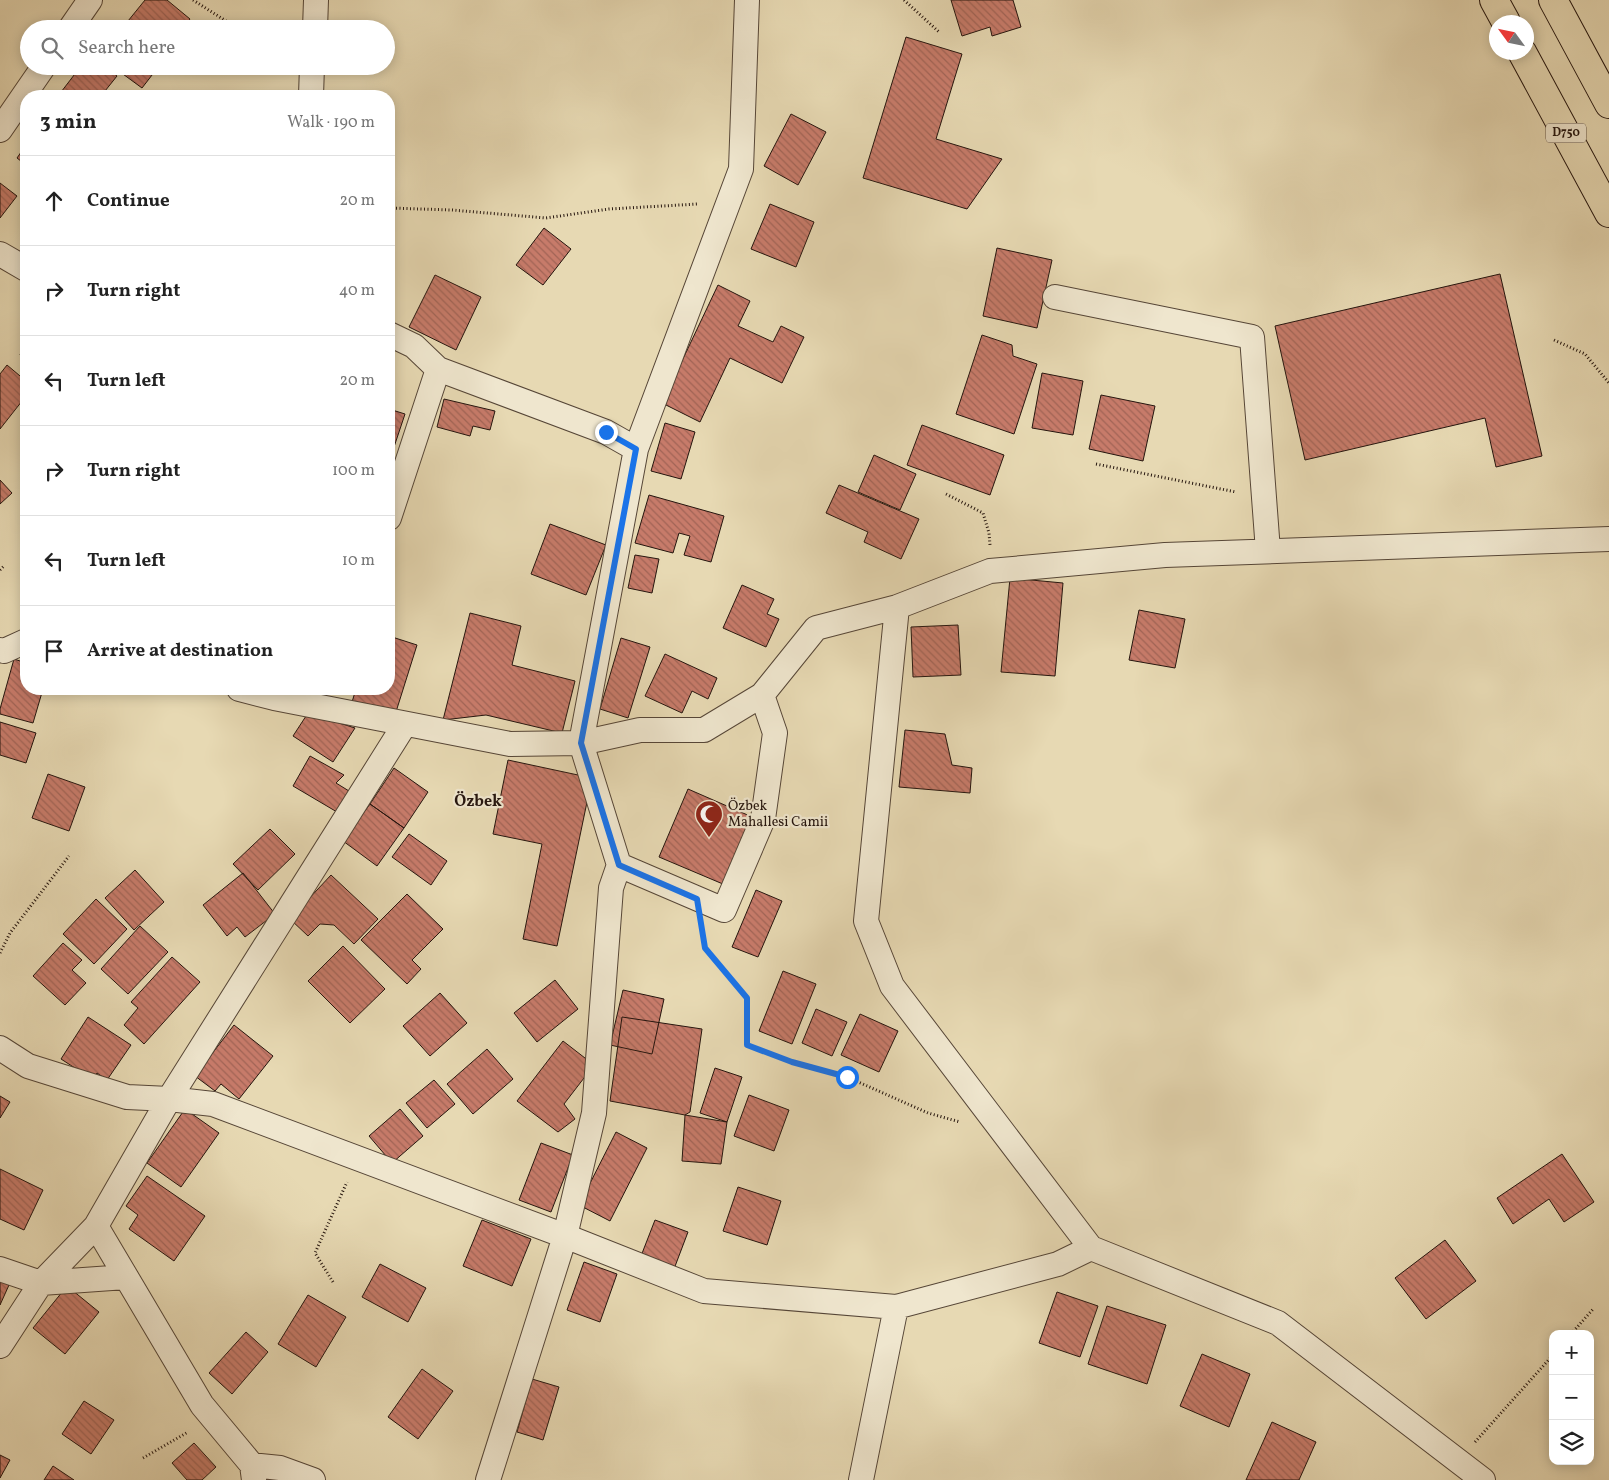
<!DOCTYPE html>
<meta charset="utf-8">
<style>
body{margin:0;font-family:Vollkorn,serif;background:#f6f6f6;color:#222}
.controls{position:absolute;right:15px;bottom:15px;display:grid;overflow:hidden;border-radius:10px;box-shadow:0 2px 12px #0003}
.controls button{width:45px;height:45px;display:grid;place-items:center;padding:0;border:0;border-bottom:1px solid #e0e0e0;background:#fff;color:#222;font:25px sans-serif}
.compass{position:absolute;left:1489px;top:15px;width:45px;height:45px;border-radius:50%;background:#fff;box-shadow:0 2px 12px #0003;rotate:303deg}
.stop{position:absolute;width:15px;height:15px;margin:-11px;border:4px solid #1a73e8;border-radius:50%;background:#fff}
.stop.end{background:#1a73e8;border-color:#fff;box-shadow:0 1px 5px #0008}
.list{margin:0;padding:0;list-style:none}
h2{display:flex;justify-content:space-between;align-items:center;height:65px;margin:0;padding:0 20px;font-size:21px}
h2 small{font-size:16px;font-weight:400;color:#767676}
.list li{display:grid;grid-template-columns:32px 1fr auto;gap:15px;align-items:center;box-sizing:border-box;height:90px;padding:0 20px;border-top:1px solid #e0e0e0}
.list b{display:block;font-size:19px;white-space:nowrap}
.list em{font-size:16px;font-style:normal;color:#767676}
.icon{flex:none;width:28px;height:28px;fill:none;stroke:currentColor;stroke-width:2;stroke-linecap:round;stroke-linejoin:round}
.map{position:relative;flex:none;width:1609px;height:1480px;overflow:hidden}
.search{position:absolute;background:#fff;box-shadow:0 2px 12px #0003;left:20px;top:20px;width:375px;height:55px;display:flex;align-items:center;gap:12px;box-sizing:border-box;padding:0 18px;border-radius:28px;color:#767676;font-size:19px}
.panel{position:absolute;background:#fff;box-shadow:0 2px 12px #0003;left:20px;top:90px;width:375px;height:605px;border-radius:20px}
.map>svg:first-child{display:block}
</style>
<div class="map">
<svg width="1609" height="1480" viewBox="0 0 1609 1480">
<defs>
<pattern id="building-back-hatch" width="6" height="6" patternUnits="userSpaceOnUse" patternTransform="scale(1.25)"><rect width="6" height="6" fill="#c77b6a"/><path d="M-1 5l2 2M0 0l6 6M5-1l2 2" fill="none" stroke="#a16456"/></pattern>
</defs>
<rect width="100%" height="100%" fill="#e7d9b3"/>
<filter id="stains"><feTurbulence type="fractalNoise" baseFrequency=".004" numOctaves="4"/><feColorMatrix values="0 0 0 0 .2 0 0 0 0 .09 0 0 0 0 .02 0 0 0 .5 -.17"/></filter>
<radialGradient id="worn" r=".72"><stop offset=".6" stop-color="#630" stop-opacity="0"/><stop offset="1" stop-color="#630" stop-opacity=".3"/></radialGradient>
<path fill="url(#building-back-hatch)" stroke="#25150e" d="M145 0H167L190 19 182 29H137L128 21Z
M951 0H1013L1021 27 992 36 990 27 962 36Z
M906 37 962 54 936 139 1002 159 967 209 863 178Z
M81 66H104L117 76 101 96H58Z
M112 66H159L142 88Z
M791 114 826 132 798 185 764 166Z
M26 145V165L17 158Z
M0 183 17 196 0 218Z
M770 204 814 222 796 267 751 249Z
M544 228 571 249 543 285 516 265Z
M997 248 1052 260 1037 328 983 316Z
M1500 274 1542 456 1496 467 1485 418 1305 460 1275 326Z
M435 275 481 297 456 350 409 327Z
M718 285 750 301 738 326 773 342 781 326 804 337 782 383 730 358 700 422 662 403Z
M982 335 1012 345 1013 356 1037 364 1014 434 956 414Z
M26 338V357L20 355Z
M7 365 26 381V396L0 429V374Z
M1042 373 1083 381 1073 435 1032 428Z
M1101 395 1155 406 1143 461 1089 449Z
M444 399 495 411 490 430 473 426 470 436 437 427Z
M389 409 405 414 394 447 389 445Z
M665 423 695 432 681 479 651 471Z
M922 425 1004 455 990 495 907 465Z
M874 455 916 474 900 510 858 492Z
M0 480 12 493 0 504Z
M839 485 919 519 901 559 864 542 868 532 826 513Z
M649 495 724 516 711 562 684 555 690 536 679 533 673 553 635 543Z
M550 524 606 545 586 595 531 574Z
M635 555 659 559 652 593 628 588Z
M1010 578 1063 583 1055 676 1001 672Z
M742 585 774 599 767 614 779 619 766 647 723 628Z
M1139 610 1185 619 1175 668 1129 660Z
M470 613 521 626 512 665 575 681 562 733 486 715 443 720Z
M958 625 961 675 913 677 911 627Z
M389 636 417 645 395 715 352 702 356 689H389Z
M621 638 650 647 628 718 600 709Z
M665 654 717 678 708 699 692 691 682 713 645 696Z
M14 659 26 663V689H43L33 723 0 714V709Z
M308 713 355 728 333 762 293 736Z
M0 722 36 733 26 763 0 755Z
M905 730 945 734 952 765 972 768 970 793 899 787Z
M310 756 344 775 336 783 349 791 337 812 293 786Z
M508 760 592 778 557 946 523 939 542 844 493 834Z
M394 768 428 792 404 828 370 804Z
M48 774 85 787 69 831 32 818Z
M688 789 759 820 730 887 659 857Z
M370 804 404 828 377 866 343 841Z
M270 829 295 854 258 890 233 864Z
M409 834 447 861 431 885 392 857Z
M135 870 164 902 134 930 105 898Z
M243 873 275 914 245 937 237 927 227 936 203 905Z
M331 875 378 919 354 944 334 925 320 924 308 936 290 919Z
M756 890 782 901 758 957 732 947Z
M407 894 443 929 412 960 421 969 407 984 361 940Z
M96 899 127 929 94 964 63 934Z
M140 926 168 952 128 994 101 969Z
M63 943 82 960 72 970 86 983 65 1005 33 976Z
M343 946 385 989 350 1023 308 981Z
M172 957 200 982 144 1044 124 1025 138 1008 131 1002Z
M783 971 816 984 792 1044 759 1031Z
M555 980 578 1009 537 1042 514 1013Z
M623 990 664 999 652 1054 610 1045Z
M440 993 467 1023 430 1056 403 1026Z
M816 1009 847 1022 832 1056 802 1043Z
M860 1014 898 1031 879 1072 841 1055Z
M88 1017 131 1045 107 1080 97 1073 92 1079 61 1059Z
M622 1017 702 1029 690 1112 685 1115 610 1101Z
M234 1025 273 1056 239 1099 221 1084 215 1091 195 1076Z
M563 1041 594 1065 564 1104 575 1119 558 1132 517 1101Z
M487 1049 513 1079 473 1114 447 1084Z
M715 1068 742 1077 727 1122 700 1113Z
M434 1080 455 1104 427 1128 406 1103Z
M749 1095 789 1110 774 1151 734 1136Z
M0 1096 10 1102 0 1118Z
M185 1109 219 1133 181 1187 147 1163Z
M400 1109 423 1136 392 1163 369 1136Z
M685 1115 727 1122 721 1164 682 1161Z
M616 1132 647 1148 610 1221 579 1205Z
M541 1143 573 1155 551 1212 519 1200Z
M1562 1154 1594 1202 1564 1222 1549 1199 1513 1224 1497 1198Z
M0 1169 43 1190 24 1230 0 1219Z
M147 1176 205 1216 174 1261 129 1229 138 1215 126 1206Z
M738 1187 781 1201 767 1245 723 1231Z
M482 1220 531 1239 512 1286 463 1266Z
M655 1220 688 1232 674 1269 641 1256Z
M1445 1240 1476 1281 1426 1319 1395 1278Z
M584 1262 617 1274 600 1322 567 1310Z
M380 1264 426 1288 408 1322 362 1297Z
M0 1280 9 1285 0 1305Z
M67 1286 99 1312 65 1354 33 1328Z
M1057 1292 1098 1306 1080 1357 1039 1343Z
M308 1295 346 1317 316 1367 278 1344Z
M1107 1306 1166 1325 1147 1384 1088 1364Z
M246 1332 268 1352 232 1394 209 1373Z
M1202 1354 1250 1374 1229 1427 1180 1406Z
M422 1369 453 1391 418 1439 388 1417Z
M532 1379 559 1387 543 1440 517 1432Z
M84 1401 114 1420 91 1454 62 1434Z
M1272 1422 1316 1442 1299 1480H1246Z
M194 1443 216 1467 202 1480H187L172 1463Z
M0 1455 10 1460 0 1478Z
M53 1466 74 1480H44Z"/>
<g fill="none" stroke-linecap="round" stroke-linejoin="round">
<g stroke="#564637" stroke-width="26">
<path id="street" d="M70 29 90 0
M315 29 316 0
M311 96 312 66
M0 130 44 66
M0 254 26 269
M1055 297 1252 337 1268 551
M389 334 414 346 438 369 606 432 636 449
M389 518 438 369
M897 607 866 921 892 986 1091 1248 1278 1323 1483 1480
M0 650 4 651 26 641
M239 689 274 698 510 744 581 743 640 730H704L762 695 816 628 897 607 990 571 1165 555 1609 539
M619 865 724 910 763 819 775 733 762 695
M0 1048 28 1066 127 1097 169 1099 213 1104 565 1236 704 1291 896 1307 1058 1264 1091 1248
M96 1226 202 1405 252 1465 254 1480
M0 1269 41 1283 126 1277
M0 1346 41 1283 96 1226 169 1099 405 724
M252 1465 280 1468 313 1480
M488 1480 565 1236 594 1113 611 888 619 865 581 743 636 449 741 169 747 0
M861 1480 896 1307"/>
</g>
<g stroke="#25150e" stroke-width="30">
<path id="highway" d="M1494 0 1506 22
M1553 0 1609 104
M1522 52 1609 213"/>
</g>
<path stroke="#25150e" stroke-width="3" stroke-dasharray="1 2.5" stroke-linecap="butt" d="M193 0 226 21 248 29
M904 0 939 32
M389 208 452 210 546 218 609 209 698 204
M1554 340 1585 354 1609 383
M1096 464 1236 492
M946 494 983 513 989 533 990 545
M0 570 4 566
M702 931 705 948 747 999V1045L792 1062 847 1077 928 1113 960 1122
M0 953 10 933 69 856
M333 1282 315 1253 347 1182
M1571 1334 1594 1308
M1475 1442 1553 1355
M143 1458 188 1432"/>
<use href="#street" stroke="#efe6ce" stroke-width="24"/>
<use href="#highway" stroke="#e7d9b3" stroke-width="28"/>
</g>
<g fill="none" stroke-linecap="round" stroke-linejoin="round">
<path stroke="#1a73e8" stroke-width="6" d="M606 432 636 449 581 743 619 865 697 899 705 948 747 998V1045L792 1062 847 1077"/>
</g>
<defs>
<g id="mosque-pin" transform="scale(1.4375)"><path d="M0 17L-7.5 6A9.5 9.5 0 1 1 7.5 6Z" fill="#8f2418" stroke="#efe6ce"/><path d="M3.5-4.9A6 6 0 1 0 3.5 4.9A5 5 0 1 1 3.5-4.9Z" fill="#fff"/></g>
</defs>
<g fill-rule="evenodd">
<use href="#mosque-pin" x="709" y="814"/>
</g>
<g text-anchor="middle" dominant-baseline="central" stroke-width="4.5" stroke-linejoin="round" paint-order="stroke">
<rect fill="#efe6ce" stroke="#625448" stroke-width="1" x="1546" y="123.5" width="40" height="19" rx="4"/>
<g font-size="12" font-weight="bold" fill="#25150e">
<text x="1566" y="133">D750</text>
</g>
<g font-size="14" fill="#25150e" stroke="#efe6ce" text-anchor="start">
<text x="728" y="806">Özbek<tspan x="728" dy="16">Mahallesi Camii</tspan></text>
</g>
<g font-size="16" font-weight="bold" fill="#25150e" stroke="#efe6ce">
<text x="478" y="802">Özbek</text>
</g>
</g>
<rect width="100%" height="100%" filter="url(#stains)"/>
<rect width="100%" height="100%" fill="url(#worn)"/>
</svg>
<div class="controls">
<button>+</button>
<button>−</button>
<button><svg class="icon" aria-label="layers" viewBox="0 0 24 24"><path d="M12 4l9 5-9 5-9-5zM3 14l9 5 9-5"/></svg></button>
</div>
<svg class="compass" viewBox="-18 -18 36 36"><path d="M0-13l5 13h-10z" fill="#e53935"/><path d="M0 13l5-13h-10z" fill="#767676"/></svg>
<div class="stop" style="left:847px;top:1077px"></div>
<div class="stop end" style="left:606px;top:432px"></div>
<div class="search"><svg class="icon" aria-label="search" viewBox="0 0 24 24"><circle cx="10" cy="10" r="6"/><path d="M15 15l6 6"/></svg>Search here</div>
<section class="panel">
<h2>3 min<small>Walk · 190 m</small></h2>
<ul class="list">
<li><svg class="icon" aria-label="ahead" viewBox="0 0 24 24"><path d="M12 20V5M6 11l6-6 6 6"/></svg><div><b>Continue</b></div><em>20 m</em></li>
<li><svg class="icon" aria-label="right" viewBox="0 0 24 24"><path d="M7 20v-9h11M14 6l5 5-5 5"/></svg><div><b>Turn right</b></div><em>40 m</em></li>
<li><svg class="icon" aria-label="left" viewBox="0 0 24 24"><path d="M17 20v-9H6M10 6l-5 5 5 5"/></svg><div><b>Turn left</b></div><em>20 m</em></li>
<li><svg class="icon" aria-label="right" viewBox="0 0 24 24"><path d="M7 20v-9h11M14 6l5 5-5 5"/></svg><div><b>Turn right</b></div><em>100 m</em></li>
<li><svg class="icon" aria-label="left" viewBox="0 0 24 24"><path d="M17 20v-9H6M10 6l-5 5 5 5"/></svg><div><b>Turn left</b></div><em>10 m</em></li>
<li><svg class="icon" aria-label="arrive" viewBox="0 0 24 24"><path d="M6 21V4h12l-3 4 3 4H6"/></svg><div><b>Arrive at destination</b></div></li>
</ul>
</section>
</div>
